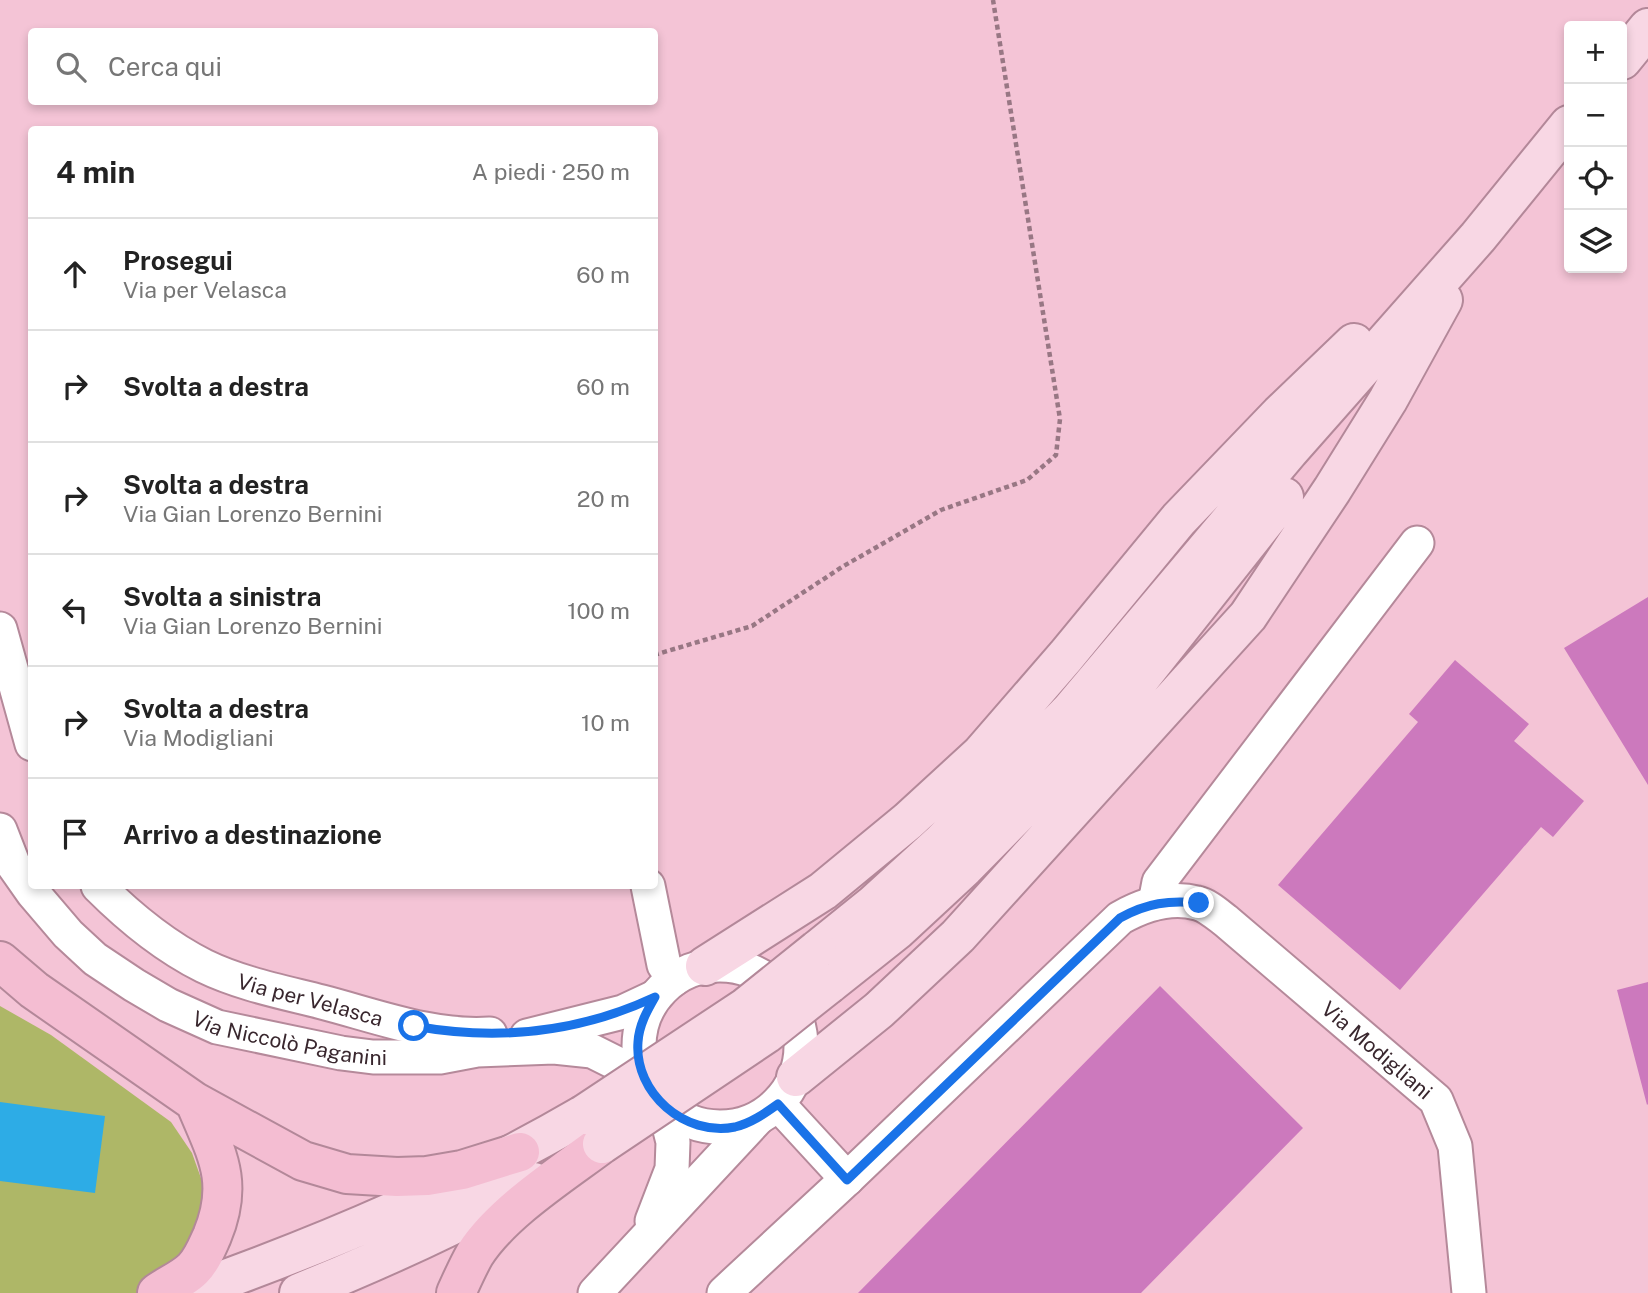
<!DOCTYPE html>
<html lang="it">
<meta charset="utf-8">
<style>
body{margin:0;font-family:"Public Sans",sans-serif;background:#f6f6f6;color:#222}
.controls{position:absolute;right:21px;top:21px;display:grid;overflow:hidden;border-radius:7px;box-shadow:0 4px 10px #0003}
.controls button{width:63px;height:63px;display:grid;place-items:center;padding:0;border:0;border-bottom:2px solid #e0e0e0;background:#fff;color:#222;font:35px sans-serif}
.stop{position:absolute;width:21px;height:21px;margin:-16px;border:5px solid #1a73e8;border-radius:50%;background:#fff}
.stop.end{background:#1a73e8;border-color:#fff;box-shadow:0 2px 7px #0008}
.list{margin:0;padding:0;list-style:none}
h2{display:flex;justify-content:space-between;align-items:center;height:91px;margin:0;padding:0 28px;font-size:30px}
h2 small{font-size:23px;font-weight:400;color:#767676}
.list li{display:grid;grid-template-columns:46px 1fr auto;gap:21px;align-items:center;box-sizing:border-box;height:112px;padding:0 28px;border-top:2px solid #e0e0e0}
.list b{display:block;font-size:26px;white-space:nowrap}
.list p{margin:0;font-size:23px;white-space:nowrap;color:#767676}
.list em{font-size:23px;font-style:normal;color:#767676}
.icon{flex:none;width:38px;height:38px;fill:none;stroke:currentColor;stroke-width:2;stroke-linecap:round;stroke-linejoin:round}
.map{position:relative;flex:none;width:1648px;height:1293px;overflow:hidden}
.search{position:absolute;background:#fff;box-shadow:0 4px 10px #0003;left:28px;top:28px;width:630px;height:77px;display:flex;align-items:center;gap:18px;box-sizing:border-box;padding:0 24px;border-radius:7px;color:#767676;font-size:26px}
.panel{position:absolute;background:#fff;box-shadow:0 4px 10px #0003;left:28px;top:126px;width:630px;height:763px;border-radius:7px}
.map>svg:first-child{display:block}
</style>
<div class="map">
<svg width="1648" height="1293" viewBox="0 0 1648 1293">
<rect width="100%" height="100%" fill="#f4c4d6"/>
<path fill="#aeb767" d="M0 1006 51 1035 171 1122 192 1153 207 1195 199 1236 144 1293H0Z"/>
<path fill="#2dace6" d="M0 1102 105 1116 95 1193 0 1181Z"/>
<path fill="#cc79bd" d="M1648 597V785L1564 648Z
M1455 660 1529 724 1514 741 1584 801 1553 837 1541 827 1400 990 1278 885 1418 722 1409 714Z
M1648 982V1104L1647 1105 1617 990Z
M1160 986 1303 1128 1141 1293H858Z"/>
<g fill="none" stroke-linecap="round" stroke-linejoin="round">
<g stroke="#b5899a" stroke-width="37">
<g id="minor">
<path d="M0 629 32 744"/>
<path id="s1" d="M0 830 14 866 33 893 68 934 95 959 134 985 168 1005 217 1027 341 1053 373 1057H440L477 1050 554 1047 592 1051 620 1065 651 1090"/>
<path id="s2" d="M98 886C129 917 164 946 204 966 241 984 283 992 322 1002 376 1016 433 1038 490 1034"/>
<path d="M648 886 664 965 674 979"/>
<path d="M1155 903 1159 882 1417 543"/>
<circle cx="720" cy="1046" r="81"/>
<path d="M527 1036 623 1012 655 997"/>
<path d="M778 1104 847 1179"/>
<path d="M652 1221 672 1169 673 1142 664 1106"/>
<path d="M595 1293 757 1119"/>
<path id="s3" d="M724 1293 847 1179 1120 918C1143 905 1170 896 1197 903 1207 905 1218 915 1226 921L1436 1100 1455 1146 1469 1293"/>
</g>
</g>
<g stroke="#b38899" stroke-width="42">
<path id="major" d="M1622 60 1648 28
M817 950 874 904 942 842 1071 710 1289 451 1478 237 1569 125
M705 966 823 891 908 821 981 754 1066 656 1179 519 1280 414 1354 343
M829 984 897 930 965 867 1097 733 1284 497
M796 1077 879 1010 958 936 1248 616 1332 490 1388 400 1443 300
M187 1293C323 1245 458 1188 583 1115
M299 1293C380 1260 459 1225 534 1182"/>
</g>
<g stroke="#b38899" stroke-width="42">
<path id="highway" d="M0 961 34 990 195 1102 303 1161 347 1174 397 1177 427 1176 462 1170 520 1152
M157 1293C168 1285 183 1279 193 1269 202 1260 207 1247 212 1236 235 1181 216 1153 195 1102
M456 1293C462 1280 468 1266 475 1254 502 1212 562 1174 602 1144"/>
</g>
<path stroke="#987784" stroke-width="4.5" stroke-dasharray="5 3.5" stroke-linecap="butt" d="M654 655 752 626 842 567 941 510 1027 480 1056 455 1060 419 993 0"/>
<use href="#minor" stroke="#fff" stroke-width="33"/>
<use href="#major" stroke="#f8d7e4" stroke-width="38"/>
<use href="#highway" stroke="#f4bdd2" stroke-width="38"/>
<g stroke="#b38899" stroke-width="42" stroke-linecap="butt">
<path id="major-bridge" d="M583 1115 746 1007 817 950
M602 1144 766 1034 829 984"/>
</g>
<use href="#major-bridge" stroke="#f8d7e4" stroke-width="38"/>
</g>
<g fill="none" stroke-linecap="round" stroke-linejoin="round">
<path stroke="#1a73e8" stroke-width="9" d="M414 1026C497 1041 578 1033 655 997 647 1011 639 1025 638 1042 634 1093 685 1137 735 1127 751 1123 764 1114 778 1104L847 1180 1120 918C1147 903 1169 900 1199 903"/>
</g>
<g text-anchor="middle" dominant-baseline="central" stroke-width="6" stroke-linejoin="round" paint-order="stroke">
<g font-size="21" fill="#39272e" stroke="#f4c4d6">
<text stroke="none"><textPath href="#s2" startOffset="245">Via per Velasca</textPath></text>
<text stroke="none"><textPath href="#s1" startOffset="376">Via Niccolò Paganini</textPath></text>
<text stroke="none"><textPath href="#s3" startOffset="859">Via Modigliani</textPath></text>
</g>
</g>
</svg>
<div class="controls">
<button>+</button>
<button>−</button>
<button><svg class="icon" aria-label="locate" viewBox="0 0 24 24"><circle cx="12" cy="12" r="6"/><path d="M12 2v4M12 18v4M2 12h4M18 12h4"/></svg></button>
<button><svg class="icon" aria-label="layers" viewBox="0 0 24 24"><path d="M12 4l9 5-9 5-9-5zM3 14l9 5 9-5"/></svg></button>
</div>
<div class="stop" style="left:414px;top:1026px"></div>
<div class="stop end" style="left:1199px;top:903px"></div>
<div class="search"><svg class="icon" aria-label="search" viewBox="0 0 24 24"><circle cx="10" cy="10" r="6"/><path d="M15 15l6 6"/></svg>Cerca qui</div>
<section class="panel">
<h2>4 min<small>A piedi · 250 m</small></h2>
<ul class="list">
<li><svg class="icon" aria-label="ahead" viewBox="0 0 24 24"><path d="M12 20V5M6 11l6-6 6 6"/></svg><div><b>Prosegui</b><p>Via per Velasca</p></div><em>60 m</em></li>
<li><svg class="icon" aria-label="right" viewBox="0 0 24 24"><path d="M7 20v-9h11M14 6l5 5-5 5"/></svg><div><b>Svolta a destra</b></div><em>60 m</em></li>
<li><svg class="icon" aria-label="right" viewBox="0 0 24 24"><path d="M7 20v-9h11M14 6l5 5-5 5"/></svg><div><b>Svolta a destra</b><p>Via Gian Lorenzo Bernini</p></div><em>20 m</em></li>
<li><svg class="icon" aria-label="left" viewBox="0 0 24 24"><path d="M17 20v-9H6M10 6l-5 5 5 5"/></svg><div><b>Svolta a sinistra</b><p>Via Gian Lorenzo Bernini</p></div><em>100 m</em></li>
<li><svg class="icon" aria-label="right" viewBox="0 0 24 24"><path d="M7 20v-9h11M14 6l5 5-5 5"/></svg><div><b>Svolta a destra</b><p>Via Modigliani</p></div><em>10 m</em></li>
<li><svg class="icon" aria-label="arrive" viewBox="0 0 24 24"><path d="M6 21V4h12l-3 4 3 4H6"/></svg><div><b>Arrivo a destinazione</b></div></li>
</ul>
</section>
</div>
